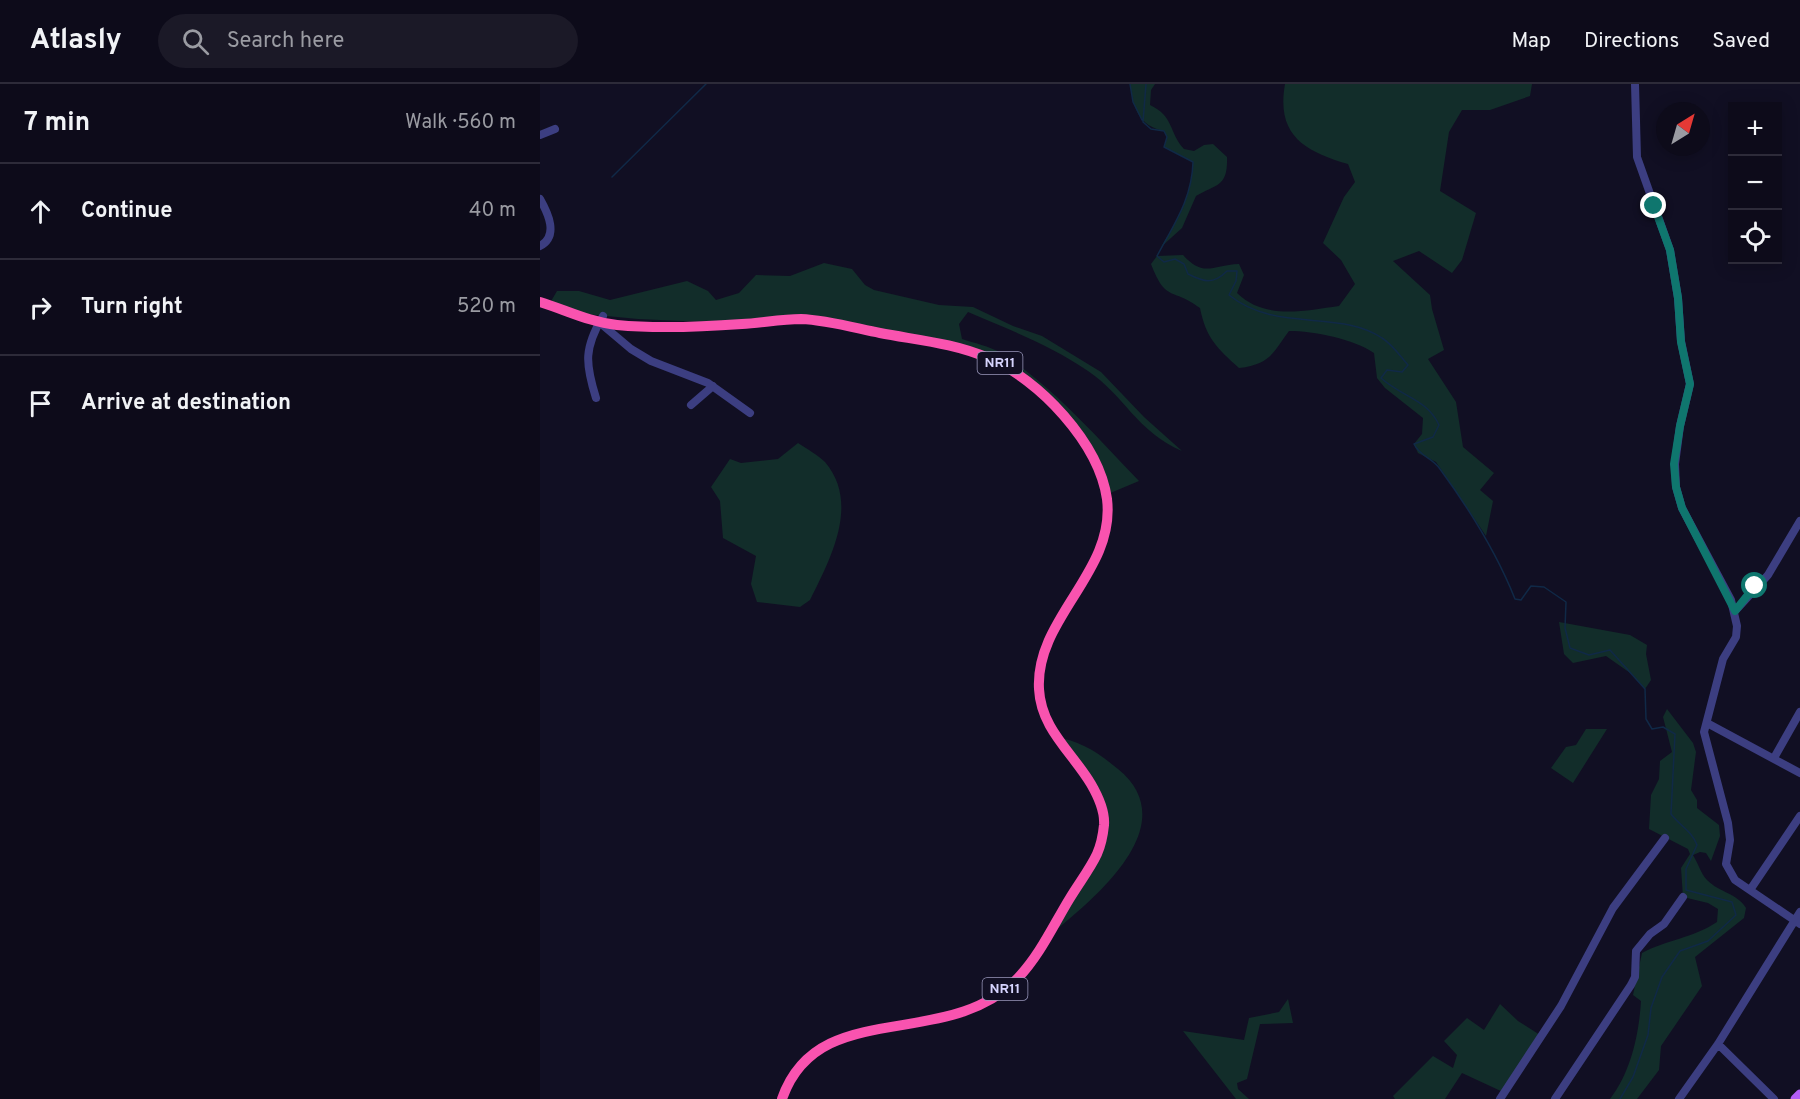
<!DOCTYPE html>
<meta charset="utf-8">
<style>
body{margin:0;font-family:Overpass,sans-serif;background:#1b1927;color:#f1f3f6}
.controls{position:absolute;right:18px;top:18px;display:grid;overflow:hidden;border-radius:0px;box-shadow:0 3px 15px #0003}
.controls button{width:54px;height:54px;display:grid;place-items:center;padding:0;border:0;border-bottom:2px solid #2d2b39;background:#0d0b1a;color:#f1f3f6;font:30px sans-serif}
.compass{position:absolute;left:1116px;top:18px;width:54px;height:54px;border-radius:50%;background:#0d0b1a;box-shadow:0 3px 15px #0003;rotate:37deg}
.stop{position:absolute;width:18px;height:18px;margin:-14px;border:4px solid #0f766e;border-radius:50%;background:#fff}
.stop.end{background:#0f766e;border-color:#fff;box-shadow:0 2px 6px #0008}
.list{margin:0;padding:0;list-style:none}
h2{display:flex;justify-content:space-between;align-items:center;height:78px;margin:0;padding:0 24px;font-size:26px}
h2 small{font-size:20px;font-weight:400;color:#9a9ba2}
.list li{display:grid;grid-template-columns:39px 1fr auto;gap:18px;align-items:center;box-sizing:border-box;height:96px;padding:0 24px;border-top:2px solid #2d2b39}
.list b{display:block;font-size:22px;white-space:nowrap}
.list em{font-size:20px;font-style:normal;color:#9a9ba2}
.icon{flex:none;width:33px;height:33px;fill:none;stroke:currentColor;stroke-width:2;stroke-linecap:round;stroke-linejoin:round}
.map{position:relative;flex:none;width:1260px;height:1015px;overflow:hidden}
header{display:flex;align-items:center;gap:36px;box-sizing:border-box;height:84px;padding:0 30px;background:#0d0b1a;border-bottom:2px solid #2d2b39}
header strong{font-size:28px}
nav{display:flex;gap:33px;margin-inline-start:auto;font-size:21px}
.search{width:420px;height:54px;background:#1b1927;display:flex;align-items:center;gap:15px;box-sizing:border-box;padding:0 21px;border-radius:33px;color:#9a9ba2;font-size:22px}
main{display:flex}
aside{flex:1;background:#0d0b1a}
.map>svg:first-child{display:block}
</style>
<header>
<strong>Atlasly</strong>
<div class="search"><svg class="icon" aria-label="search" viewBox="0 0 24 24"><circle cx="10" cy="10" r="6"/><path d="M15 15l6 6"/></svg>Search here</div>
<nav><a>Map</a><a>Directions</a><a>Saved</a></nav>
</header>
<main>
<aside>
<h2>7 min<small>Walk · 560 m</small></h2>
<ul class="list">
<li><svg class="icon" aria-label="ahead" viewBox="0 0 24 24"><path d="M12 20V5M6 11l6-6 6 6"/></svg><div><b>Continue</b></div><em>40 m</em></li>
<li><svg class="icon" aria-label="right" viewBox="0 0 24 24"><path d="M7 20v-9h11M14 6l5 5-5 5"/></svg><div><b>Turn right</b></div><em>520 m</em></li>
<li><svg class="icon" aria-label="arrive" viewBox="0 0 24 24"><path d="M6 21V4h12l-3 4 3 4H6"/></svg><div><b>Arrive at destination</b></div></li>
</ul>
</aside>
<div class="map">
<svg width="1260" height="1015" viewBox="0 0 1260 1015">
<rect width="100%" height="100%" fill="#110f23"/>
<path fill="#122d2a" d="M590 0H615L611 6 610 21C634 32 629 49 644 65L654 67 664 61 673 60 687 73C688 103 677 100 656 112L642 144 621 163C638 136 652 111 653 78L624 63 627 53 624 47C599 42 593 24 590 0Z
M745 0H992L990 12 950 26H922L909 48 900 107 936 129 922 176 912 189 879 167 853 177 890 211 892 225 904 266 888 275 916 318 923 363 954 389 940 406 953 417 946 452 896 378 878 369 874 360 882 350 883 334 845 304 837 294 834 269C814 255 774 247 749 247 732 270 730 280 699 284 677 264 666 254 660 224 632 203 626 219 611 180L617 172 643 171C664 194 672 181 699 180L704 191 697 209C725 236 763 227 799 222L815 200 801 176 783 159 804 113 815 98 808 80C764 67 736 51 745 0Z
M284 179 312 185 325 201 334 206 399 221 433 223 473 242 502 252 561 288 604 333 642 367C597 348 584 311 548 287 512 262 468 245 428 228L419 240 422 255C434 259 449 262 461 269 510 300 559 355 599 397L568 410 558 379 509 313 450 271 272 232 164 238 98 235 35 229 10 219 17 207H39L70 216 147 197 168 207 176 216 199 209 216 191 250 192Z
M258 359C267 365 278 371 285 378 320 419 291 474 270 516L260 523 217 518 211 500 216 472 183 454 180 417 171 403 190 375 201 379 238 375Z
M1019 538 1090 551 1107 561 1106 570 1111 596 1105 605 1093 591 1066 572 1033 579 1024 570Z
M1127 625 1153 659 1156 668 1151 706 1157 716V724L1179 741 1180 752 1171 777 1166 769 1160 768 1153 771C1158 779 1161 790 1167 796 1180 809 1197 809 1206 824L1204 834 1155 873 1162 902 1121 962 1119 986 1097 1015H1070C1091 988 1099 950 1101 917L1093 911 1102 869C1126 856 1153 854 1177 838L1178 825 1168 819 1143 813 1141 784 1150 770 1148 765 1109 745 1111 711 1119 695 1120 677 1132 668 1123 633Z
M1046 645H1067L1033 699 1011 684 1026 663 1036 661Z
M513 653C540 656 557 668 578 685 648 742 549 819 505 855L561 757 560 719Z
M748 915 753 939 720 940 707 995 697 999 698 1005 709 1015H696L643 947 704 956 709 934 739 928Z
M960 920 978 937 1000 951 963 1008 922 989 905 1015H855L853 1012 893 972 913 984 917 971 904 957 927 934 944 946Z"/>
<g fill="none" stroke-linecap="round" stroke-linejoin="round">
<path stroke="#102947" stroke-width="1.5" d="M590 0 593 18 602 36
M606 0 603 38 611 45 624 47 627 53 624 63 653 78C652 115 634 140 617 172L624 178 635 175 644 180 648 190C664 198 673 201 687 187H697L696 197 689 211C736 249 799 225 842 254 853 261 860 272 868 281L862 288 847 286 841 294C862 313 887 315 899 341L893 353 874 360C880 373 892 373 900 385 930 426 956 467 975 515L981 516 991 502 1004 503 1026 518 1025 544 1030 564 1049 571 1070 566 1105 605 1106 635 1112 645 1123 643 1135 650 1131 730C1140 742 1152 747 1157 761L1146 785V806L1192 818 1196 831 1168 857 1140 867 1122 893 1111 924 1108 951 1093 993 1080 1015
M72 93 166 0"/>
<path stroke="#3c3e81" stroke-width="8" d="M1095 0 1097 73 1130 166 1138 214 1141 257 1150 300 1140 342 1135 380 1136 403 1142 424 1191 516 1197 542 1196 553 1183 575 1164 648 1188 739 1190 756 1186 780 1195 796 1260 840
M0 51 15 45
M0 115C8 129 19 152 0 162
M59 238 91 265 111 277 168 299 210 329
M56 314C45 279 44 264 63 232
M151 321 173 302
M1195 527 1228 491 1260 437
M1167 639 1260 689
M1234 674 1260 628
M1210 806 1260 732
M1178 960 1234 1015
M960 1015 1021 922 1073 824 1125 754
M1015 1015 1091 901 1095 893 1096 867 1110 850 1124 840 1143 813
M1139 1015 1178 960 1260 828"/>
<path stroke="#b45ef9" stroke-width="9" d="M1255 1015 1260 1010"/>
<path stroke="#f953af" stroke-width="10" d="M0 218C26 226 49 238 77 241 118 245 161 243 202 240 221 239 241 235 261 235 287 236 315 244 340 249 376 256 414 259 448 274 499 295 559 359 567 415 576 488 495 534 499 605 501 645 532 668 551 700 558 712 565 728 564 741 563 751 561 761 557 770 550 785 539 799 530 814 514 840 500 871 478 894 407 969 278 911 242 1015"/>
</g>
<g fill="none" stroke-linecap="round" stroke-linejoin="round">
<path stroke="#0f766e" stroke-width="8" d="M1114 122 1130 166 1138 214 1141 258 1150 300 1140 342 1134 380 1136 403 1142 424 1195 527 1215 502"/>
</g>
<g text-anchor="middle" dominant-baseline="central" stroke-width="4.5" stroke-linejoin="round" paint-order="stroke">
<g fill="#110f23" stroke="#9a98bc" stroke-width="1.5">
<rect x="437.5" y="268" width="45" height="22" rx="4.5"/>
<rect x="442.5" y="894" width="45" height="22" rx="4.5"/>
</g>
<g font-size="14" font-weight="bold" fill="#d5d3fd">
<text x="460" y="279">NR11</text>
<text x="465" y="905">NR11</text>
</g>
</g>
</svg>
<div class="controls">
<button>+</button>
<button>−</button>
<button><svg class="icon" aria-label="locate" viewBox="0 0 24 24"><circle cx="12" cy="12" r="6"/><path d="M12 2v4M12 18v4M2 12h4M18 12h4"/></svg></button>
</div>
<svg class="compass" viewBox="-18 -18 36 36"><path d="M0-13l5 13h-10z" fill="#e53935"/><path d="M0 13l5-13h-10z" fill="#9a9ba2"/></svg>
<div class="stop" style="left:1215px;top:502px"></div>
<div class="stop end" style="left:1114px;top:122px"></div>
</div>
</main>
